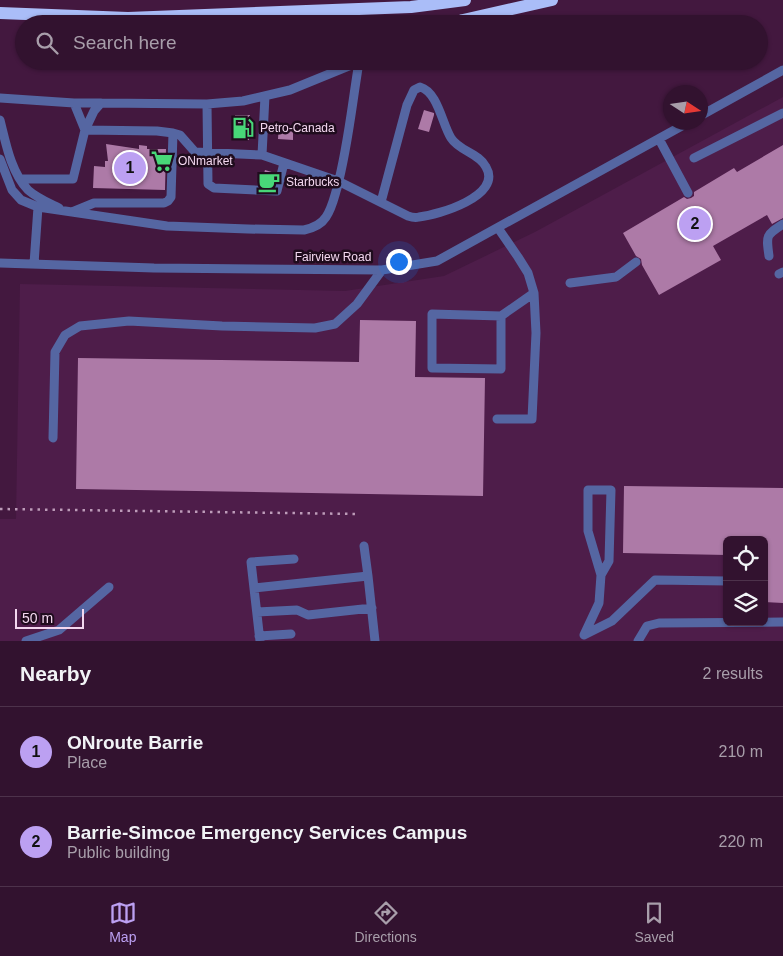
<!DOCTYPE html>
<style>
body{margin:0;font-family:Helvetica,sans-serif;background:#3a1b37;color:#f1f3f6}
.controls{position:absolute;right:15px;bottom:15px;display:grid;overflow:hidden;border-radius:8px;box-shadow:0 1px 4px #0004}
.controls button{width:45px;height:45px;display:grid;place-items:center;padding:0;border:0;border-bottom:1px solid #4d324b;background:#32122f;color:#f1f3f6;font:25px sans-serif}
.compass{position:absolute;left:663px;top:85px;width:45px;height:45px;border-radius:50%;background:#32122f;box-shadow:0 1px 4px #0004;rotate:102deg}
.scale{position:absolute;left:15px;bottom:12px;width:69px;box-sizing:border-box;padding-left:5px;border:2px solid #f3d7ef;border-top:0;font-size:14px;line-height:18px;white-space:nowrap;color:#f3d7ef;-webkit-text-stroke:4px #1f0c1d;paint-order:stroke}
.you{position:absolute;left:398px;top:261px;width:18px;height:18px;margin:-12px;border:4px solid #fff;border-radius:50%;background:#1a73e8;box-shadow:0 0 0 8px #1a73e833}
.badge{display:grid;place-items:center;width:32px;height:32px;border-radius:50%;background:#bca0f2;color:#111;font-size:16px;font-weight:700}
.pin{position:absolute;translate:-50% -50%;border:2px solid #fff;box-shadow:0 1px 5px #0006}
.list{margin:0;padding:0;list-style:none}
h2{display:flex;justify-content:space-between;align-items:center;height:65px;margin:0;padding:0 20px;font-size:21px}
h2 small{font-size:16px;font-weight:400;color:#a89eaa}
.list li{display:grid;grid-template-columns:32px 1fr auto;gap:15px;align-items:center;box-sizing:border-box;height:90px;padding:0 20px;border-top:1px solid #4d324b}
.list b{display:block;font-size:19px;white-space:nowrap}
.list p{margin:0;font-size:16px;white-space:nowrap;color:#a89eaa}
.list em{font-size:16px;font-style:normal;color:#a89eaa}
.icon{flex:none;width:28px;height:28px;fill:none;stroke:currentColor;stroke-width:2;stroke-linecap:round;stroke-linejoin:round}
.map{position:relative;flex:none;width:783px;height:641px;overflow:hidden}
.search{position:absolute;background:#32122f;box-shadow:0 1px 4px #0004;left:15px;right:15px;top:15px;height:55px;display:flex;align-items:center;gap:12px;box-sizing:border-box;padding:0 18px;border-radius:28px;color:#a89eaa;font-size:19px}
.sheet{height:245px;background:#32122f}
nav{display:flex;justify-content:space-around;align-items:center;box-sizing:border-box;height:70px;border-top:1px solid #4d324b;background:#32122f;font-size:14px;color:#a89eaa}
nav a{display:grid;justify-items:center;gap:2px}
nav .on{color:#bca0f2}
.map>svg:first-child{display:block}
</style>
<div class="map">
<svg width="783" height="641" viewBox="0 0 783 641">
<rect width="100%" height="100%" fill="#43183f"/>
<path fill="#4e1d4a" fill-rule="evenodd" d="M783 97V641H0V519H16L20 284 345 291 444 276 535 232ZM727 540H764V622H727Z"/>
<path fill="#ad7aa7" d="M424 110 434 113V115L429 132 418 129Z
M235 115H250L249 140H234Z
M279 124H289V131H293V140L278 139Z
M106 144 139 149V145L147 146V149H166L165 190 93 188 94 166 105 167V161H108Z
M783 145V218L772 224 767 215 713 246 721 260 659 295 642 265 641 259 636 256 623 233 684 197 687 199 691 198 694 196V192L734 168 737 172Z
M265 170 275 173 272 185 261 184Z
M360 320 416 321 415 377 485 378 483 496 76 489 78 358 359 362Z
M624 486 783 488V603L764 602V540H727V555L623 553Z"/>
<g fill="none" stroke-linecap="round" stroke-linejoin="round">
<path stroke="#5566a2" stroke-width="9" d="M0 98 74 103H101L207 104 243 101 290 90 361 61
M74 103 85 130
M207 104 208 184 214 188 277 191 284 163
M700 116 783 70
M0 120C6 144 11 172 28 190 37 198 49 203 59 208
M85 130 94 111 101 103
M659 139 688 193
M262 155 265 96
M694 158 783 113
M0 159 12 190 21 200 38 207 167 226 248 229 304 230C313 228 321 225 326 217 332 208 334 198 337 188 348 147 352 104 359 62
M20 179H73L85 130 157 131 173 133 180 135 195 152 262 155 338 181 408 216C411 217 415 218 419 217 438 215 503 196 486 167 479 153 459 151 451 138 442 124 438 92 420 87L414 90 407 105 381 202
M72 212 94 203H164L168 201 171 197 173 133
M769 256C766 235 766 235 783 224
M0 263 154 268 382 270 437 261 689 122
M34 264 38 207
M779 274 783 272
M570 283 616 277 636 262
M501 316 432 314V368L501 369V316L534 293
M497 419H532L536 333 534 293 528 273 518 257 498 228
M53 438 55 352 65 335 80 326 129 321 222 326 315 328 335 324 357 304 382 270
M368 576 375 641
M254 588 368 576 364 546
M257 612 297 610 308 615 372 608
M584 635 599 603 601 575 609 561 611 490H588V531L601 575
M584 635 612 621 655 580 727 581
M259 636 291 634
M26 641 59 630 109 587
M260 641 251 562 294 559
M638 641 647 626 659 623 783 622"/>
<path stroke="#aabdf8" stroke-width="12" d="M0 13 128 18 411 7 465 0
M452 24 463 20 552 0"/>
<path stroke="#bd9cb9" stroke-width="2.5" stroke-dasharray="2.5 5" stroke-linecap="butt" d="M0 509 359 514"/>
</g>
<defs>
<g id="fuel-bare" transform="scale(1.725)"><path d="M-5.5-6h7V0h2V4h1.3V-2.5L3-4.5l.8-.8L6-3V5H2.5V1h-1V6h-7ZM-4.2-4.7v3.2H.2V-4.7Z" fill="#48d778" stroke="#1f0c1d" stroke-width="2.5" paint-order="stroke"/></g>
<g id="supermarket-bare" transform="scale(1.725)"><path d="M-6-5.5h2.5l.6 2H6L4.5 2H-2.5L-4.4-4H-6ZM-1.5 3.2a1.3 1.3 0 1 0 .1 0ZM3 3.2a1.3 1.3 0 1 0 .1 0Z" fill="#48d778" stroke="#1f0c1d" stroke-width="2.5" paint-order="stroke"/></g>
<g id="cafe-bare" transform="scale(1.725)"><path d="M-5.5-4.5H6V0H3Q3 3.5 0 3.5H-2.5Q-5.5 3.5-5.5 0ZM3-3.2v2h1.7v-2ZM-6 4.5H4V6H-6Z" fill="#48d778" stroke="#1f0c1d" stroke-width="2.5" paint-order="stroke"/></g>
</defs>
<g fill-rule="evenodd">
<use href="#fuel-bare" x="243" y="128"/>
<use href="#supermarket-bare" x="162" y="161"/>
<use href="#cafe-bare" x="269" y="182"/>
</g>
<g text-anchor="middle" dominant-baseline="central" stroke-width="5" stroke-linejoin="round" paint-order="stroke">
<g font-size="12" fill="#f3d7ef" stroke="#1f0c1d" text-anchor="start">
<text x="260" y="128">Petro-Canada</text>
<text x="178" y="161">ONmarket</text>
<text x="286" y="182">Starbucks</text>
</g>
<g font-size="12" fill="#f3d7ef" stroke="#1f0c1d">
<text x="333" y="257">Fairview Road</text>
</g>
</g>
</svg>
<div class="controls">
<button><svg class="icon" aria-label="locate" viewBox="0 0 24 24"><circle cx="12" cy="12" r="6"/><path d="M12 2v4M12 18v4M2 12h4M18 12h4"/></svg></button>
<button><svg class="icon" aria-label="layers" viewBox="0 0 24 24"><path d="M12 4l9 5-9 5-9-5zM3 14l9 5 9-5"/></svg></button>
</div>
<svg class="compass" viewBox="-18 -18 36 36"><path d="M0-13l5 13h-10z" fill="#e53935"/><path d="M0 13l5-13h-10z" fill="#a89eaa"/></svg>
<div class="scale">50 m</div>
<div class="you"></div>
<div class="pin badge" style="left:130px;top:168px">1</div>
<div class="pin badge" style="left:695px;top:224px">2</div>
<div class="search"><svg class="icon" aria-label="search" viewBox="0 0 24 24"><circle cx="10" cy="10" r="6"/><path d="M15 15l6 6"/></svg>Search here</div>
</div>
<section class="sheet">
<h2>Nearby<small>2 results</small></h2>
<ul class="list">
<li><span class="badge">1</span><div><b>ONroute Barrie</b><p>Place</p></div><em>210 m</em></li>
<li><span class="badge">2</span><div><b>Barrie-Simcoe Emergency Services Campus</b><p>Public building</p></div><em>220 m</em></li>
</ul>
</section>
<nav>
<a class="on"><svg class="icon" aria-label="map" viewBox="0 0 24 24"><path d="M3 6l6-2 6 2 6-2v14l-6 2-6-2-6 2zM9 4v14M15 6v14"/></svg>Map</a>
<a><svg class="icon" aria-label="directions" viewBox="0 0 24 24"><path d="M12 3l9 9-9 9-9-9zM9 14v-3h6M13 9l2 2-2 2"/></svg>Directions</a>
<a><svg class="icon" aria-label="saved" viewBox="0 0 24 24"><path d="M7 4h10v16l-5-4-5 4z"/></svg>Saved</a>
</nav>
